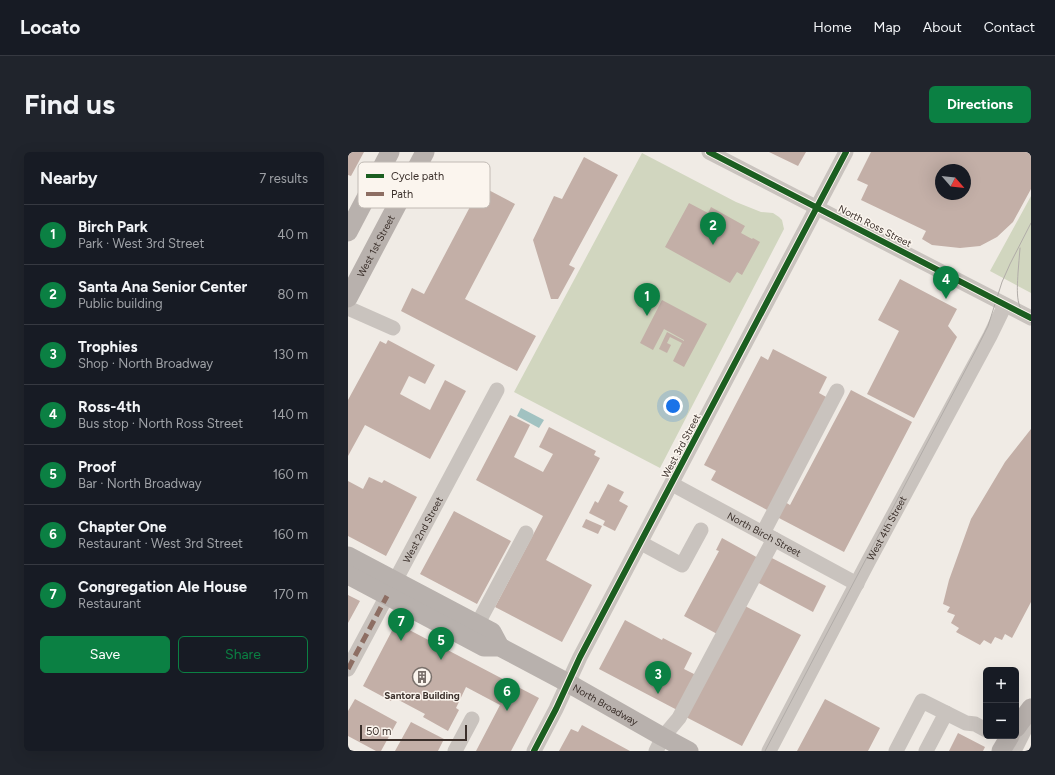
<!DOCTYPE html>
<meta charset="utf-8">
<style>
body{margin:0;font-family:Figtree,sans-serif;background:#20242c;color:#f1f3f6}
.controls{position:absolute;right:12px;bottom:12px;display:grid;overflow:hidden;border-radius:6px;box-shadow:0 4px 16px #0002}
.controls button{width:36px;height:36px;display:grid;place-items:center;padding:0;border:0;border-bottom:1px solid #363941;background:#171b24;color:#f1f3f6;font:20px sans-serif}
.compass{position:absolute;left:587px;top:12px;width:36px;height:36px;border-radius:50%;background:#171b24;box-shadow:0 4px 16px #0002;rotate:118deg}
.scale{position:absolute;left:12px;bottom:10px;width:107px;box-sizing:border-box;padding-left:4px;border:2px solid #3b302b;border-top:0;font-size:11px;line-height:14px;white-space:nowrap;color:#3b302b;-webkit-text-stroke:3px #fbf5ee;paint-order:stroke}
.you{position:absolute;left:325px;top:254px;width:14px;height:14px;margin:-10px;border:3px solid #fff;border-radius:50%;background:#1a73e8;box-shadow:0 0 0 6px #1a73e833}
.badge{display:grid;place-items:center;width:26px;height:26px;border-radius:50%;background:#0b8043;color:#fff;font-size:13px;font-weight:700}
.pin{position:absolute;translate:-50% -33px;filter:drop-shadow(0 1px 2px #0008)}
.pin::after{content:'';position:absolute;top:21px;width:14px;height:12px;background:inherit;clip-path:polygon(0 0,100% 0,50% 100%)}
.list{margin:0;padding:0;list-style:none}
h2{display:flex;justify-content:space-between;align-items:center;height:52px;margin:0;padding:0 16px;font-size:17px}
h2 small{font-size:13px;font-weight:400;color:#9ea1a6}
.list li{display:grid;grid-template-columns:26px 1fr auto;gap:12px;align-items:center;box-sizing:border-box;height:60px;padding:0 16px;border-top:1px solid #363941}
.list b{display:block;font-size:15px;white-space:nowrap}
.list p{margin:0;font-size:13px;white-space:nowrap;color:#9ea1a6}
.list em{font-size:13px;font-style:normal;color:#9ea1a6}
.actions{display:flex;gap:8px;padding:12px 16px}
.actions a{flex:1;padding:9px 0;border:1px solid #0b8043;border-radius:6px;text-align:center;font-size:14px;color:#0b8043}
.actions .main{background:#0b8043;color:#fff}
.map{position:relative;flex:none;width:683px;height:599px;overflow:hidden;border-radius:6px}
header{display:flex;align-items:center;gap:24px;box-sizing:border-box;height:56px;padding:0 20px;background:#171b24;border-bottom:1px solid #363941}
header strong{font-size:19px}
nav{display:flex;gap:22px;margin-inline-start:auto;font-size:14px}
.intro{display:flex;align-items:center;justify-content:space-between;box-sizing:border-box;height:96px;padding:0 24px}
h1{margin:0;font-size:28px}
.button{padding:10px 18px;border-radius:6px;background:#0b8043;color:#fff;font-size:14px;font-weight:700}
main{display:flex;gap:24px;padding:0 24px}
aside{flex:1;background:#171b24;border-radius:6px;box-shadow:0 4px 16px #0002}
.map>svg:first-child{display:block}
</style>
<header>
<strong>Locato</strong>
<nav><a>Home</a><a>Map</a><a>About</a><a>Contact</a></nav>
</header>
<div class="intro"><h1>Find us</h1><a class="button">Directions</a></div>
<main>
<aside>
<h2>Nearby<small>7 results</small></h2>
<ul class="list">
<li><span class="badge">1</span><div><b>Birch Park</b><p>Park · West 3rd Street</p></div><em>40 m</em></li>
<li><span class="badge">2</span><div><b>Santa Ana Senior Center</b><p>Public building</p></div><em>80 m</em></li>
<li><span class="badge">3</span><div><b>Trophies</b><p>Shop · North Broadway</p></div><em>130 m</em></li>
<li><span class="badge">4</span><div><b>Ross-4th</b><p>Bus stop · North Ross Street</p></div><em>140 m</em></li>
<li><span class="badge">5</span><div><b>Proof</b><p>Bar · North Broadway</p></div><em>160 m</em></li>
<li><span class="badge">6</span><div><b>Chapter One</b><p>Restaurant · West 3rd Street</p></div><em>160 m</em></li>
<li><span class="badge">7</span><div><b>Congregation Ale House</b><p>Restaurant</p></div><em>170 m</em></li>
</ul>
<div class="actions"><a class="main">Save</a><a>Share</a></div>
</aside>
<div class="map">
<svg width="683" height="599" viewBox="0 0 683 599">
<rect width="100%" height="100%" fill="#f0ebe5"/>
<path fill="#d1d6bf" d="M294 1 388 50 413 60 425 61 431 65 434 68 436 77 312 316 166 240Z
M683 44V141L642 119Z"/>
<path fill="#a1c2c1" d="M173 256 196 268 191 276 169 264Z"/>
<path fill="#c3afa7" fill-rule="evenodd" d="M0 0H16L3 24 0 23Z
M421 0H458L450 14Z
M523 0H683V37L665 70 649 85 632 94 612 96 584 93 574 87 578 79 513 48 520 33 509 28ZM593 18H617V42H593Z
M236 5 270 23 221 113 227 116 210 147H203L185 88 206 44 214 47Z
M133 34 167 52 117 147 188 184 169 219 53 159 64 136 76 142Z
M341 51 360 61 363 55 397 74 393 81 404 87 405 86 412 90 394 123 389 120 382 131 317 95Z
M552 127 609 157 600 174 609 185 566 266 519 242 551 179 530 168Z
M314 148 359 172 336 215 325 209 334 191 322 185 319 191 323 193 319 201 311 197 319 180 336 189V188L316 177 305 198 292 191Z
M40 188 87 213 77 232 61 224 52 242 82 258 97 228 118 239 82 307 17 273 0 304V248L32 189 38 192Z
M425 197 479 225 471 241 480 246 421 359 363 328 368 319 356 313 413 204 420 208Z
M503 238 564 270 496 400 429 365 437 350 442 353Z
M162 263 182 273 166 305 195 320 205 302 191 295 201 275 248 299 246 303 252 306 198 408 244 433 214 490 147 455 195 364 128 328Z
M683 277V450L664 486 657 482 654 488 647 485 643 492 636 488 632 493 608 480 611 476 603 471 607 463 599 460 602 455 595 452 601 428 623 367 657 310Z
M21 325 34 331 36 328 69 345 38 404 0 384V329L15 337Z
M260 332 276 340 271 349 280 354 267 379 255 373 257 369 241 361 247 349 250 351Z
M106 359 163 389 129 452 72 422Z
M238 367 254 374 250 382 234 375Z
M374 386 412 407 371 483 336 464 371 399 368 398Z
M420 404 478 434 465 460 407 429Z
M0 443 12 449 0 471Z
M395 453 453 483 394 594 336 564Z
M277 468 314 488 315 486 344 501 336 517 350 524 331 559 251 517Z
M48 471 191 546 163 599H128L152 553 118 535 108 556 111 558 100 579 75 565 77 562 45 545 43 549 15 534Z
M7 547 49 570 33 599H28L0 584V559Z
M477 547 532 576 520 599H449Z
M63 570 96 587 90 599H47Z
M234 573 282 599H211L223 577 230 580Z
M610 581 637 595 635 599H601Z"/>
<g fill="none" stroke-linecap="round" stroke-linejoin="round">
<g stroke="#c9c3be" stroke-width="15">
<path d="M361 0 683 166"/>
<path d="M0 156 45 176"/>
<path id="s1" d="M324 332 509 432"/>
<path d="M415 381 489 239"/>
<path d="M293 391 334 413 353 378"/>
<path d="M129 473 178 381"/>
<path id="s2" d="M0 517 149 238"/>
<path d="M107 599 124 567"/>
<path d="M186 599 208 557 232 505 498 0"/>
<path d="M308 599 315 585 331 566 426 387"/>
<path id="s3" d="M421 599 520 410 642 184 657 153"/>
<path d="M548 599 574 549 618 571 627 572 638 578"/>
<path d="M578 599 598 561"/>
<path d="M666 599 683 565"/>
</g>
<g stroke="#b8b1ad" stroke-width="19">
<path d="M0 80 42 0"/>
<path id="s4" d="M0 146 77 0"/>
<path d="M0 404 144 480 152 495"/>
<path id="s5" d="M0 423 136 495H152L220 531 315 585 341 599"/>
<path d="M668 576 683 556"/>
<path d="M653 599 662 584"/>
</g>
<path stroke="#b1aca8" stroke-width="1" d="M672 96C671 104 671 113 670 121 669 141 667 157 683 171
M417 599 629 196 640 174 654 130 662 112 683 71"/>
<path stroke="#8d6e63" stroke-width="5" stroke-dasharray="10 5" stroke-linecap="butt" d="M0 517 39 444"/>
<g stroke="#fbf5ee" stroke-width="8">
<path id="cycleway" d="M361 0 683 166
M186 599 208 557 232 505 498 0"/>
</g>
<use href="#cycleway" stroke="#1b5e20" stroke-width="6"/>
</g>
<defs>
<g id="building-ring" transform="scale(1)"><circle r="9.5" fill="#fbf5ee" stroke="#7a716c" stroke-width="1.5"/><path d="M-4-6H4V6H1V3H-1V6H-4ZM-2.5-4.3h1.7v1.8h-1.7ZM.8-4.3h1.7v1.8H.8ZM-2.5-1h1.7V.8h-1.7ZM.8-1h1.7V.8H.8Z" fill="#7a716c"/></g>
</defs>
<g fill-rule="evenodd">
<use href="#building-ring" x="74" y="525"/>
</g>
<g text-anchor="middle" dominant-baseline="central" stroke-width="3" stroke-linejoin="round" paint-order="stroke">
<g font-size="10" fill="#3b302b" stroke="#fbf5ee">
<text transform="translate(527 74) rotate(27)">North Ross Street</text>
<text stroke="none"><textPath href="#s4" startOffset="59">West 1st Street</textPath></text>
<text transform="translate(333 294) rotate(-62)">West 3rd Street</text>
<text stroke="none"><textPath href="#s3" startOffset="252">West 4th Street</textPath></text>
<text stroke="none"><textPath href="#s2" startOffset="158">West 2nd Street</textPath></text>
<text stroke="none"><textPath href="#s1" startOffset="105">North Birch Street</textPath></text>
<text stroke="none"><textPath href="#s5" startOffset="290">North Broadway</textPath></text>
</g>
<g font-size="10" font-weight="bold" fill="#3b302b" stroke="#fbf5ee">
<text x="74" y="543">Santora Building</text>
</g>
</g>
<rect x="10" y="10" width="132" height="46" rx="6" fill="#fbf5ee" stroke="#c1bab4" stroke-width="1"/>
<rect x="18" y="22" width="18" height="4" fill="#1b5e20"/>
<rect x="18" y="40" width="18" height="4" fill="#8d6e63"/>
<g font-size="11" fill="#3b302b">
<text x="43" y="28">Cycle path</text>
<text x="43" y="46">Path</text>
</g>
</svg>
<div class="controls">
<button>+</button>
<button>−</button>
</div>
<svg class="compass" viewBox="-18 -18 36 36"><path d="M0-13l5 13h-10z" fill="#e53935"/><path d="M0 13l5-13h-10z" fill="#9ea1a6"/></svg>
<div class="scale">50 m</div>
<div class="you"></div>
<div class="pin badge" style="left:299px;top:164px">1</div>
<div class="pin badge" style="left:365px;top:93px">2</div>
<div class="pin badge" style="left:310px;top:542px">3</div>
<div class="pin badge" style="left:598px;top:147px">4</div>
<div class="pin badge" style="left:93px;top:508px">5</div>
<div class="pin badge" style="left:159px;top:559px">6</div>
<div class="pin badge" style="left:53px;top:489px">7</div>
</div>
</main>
